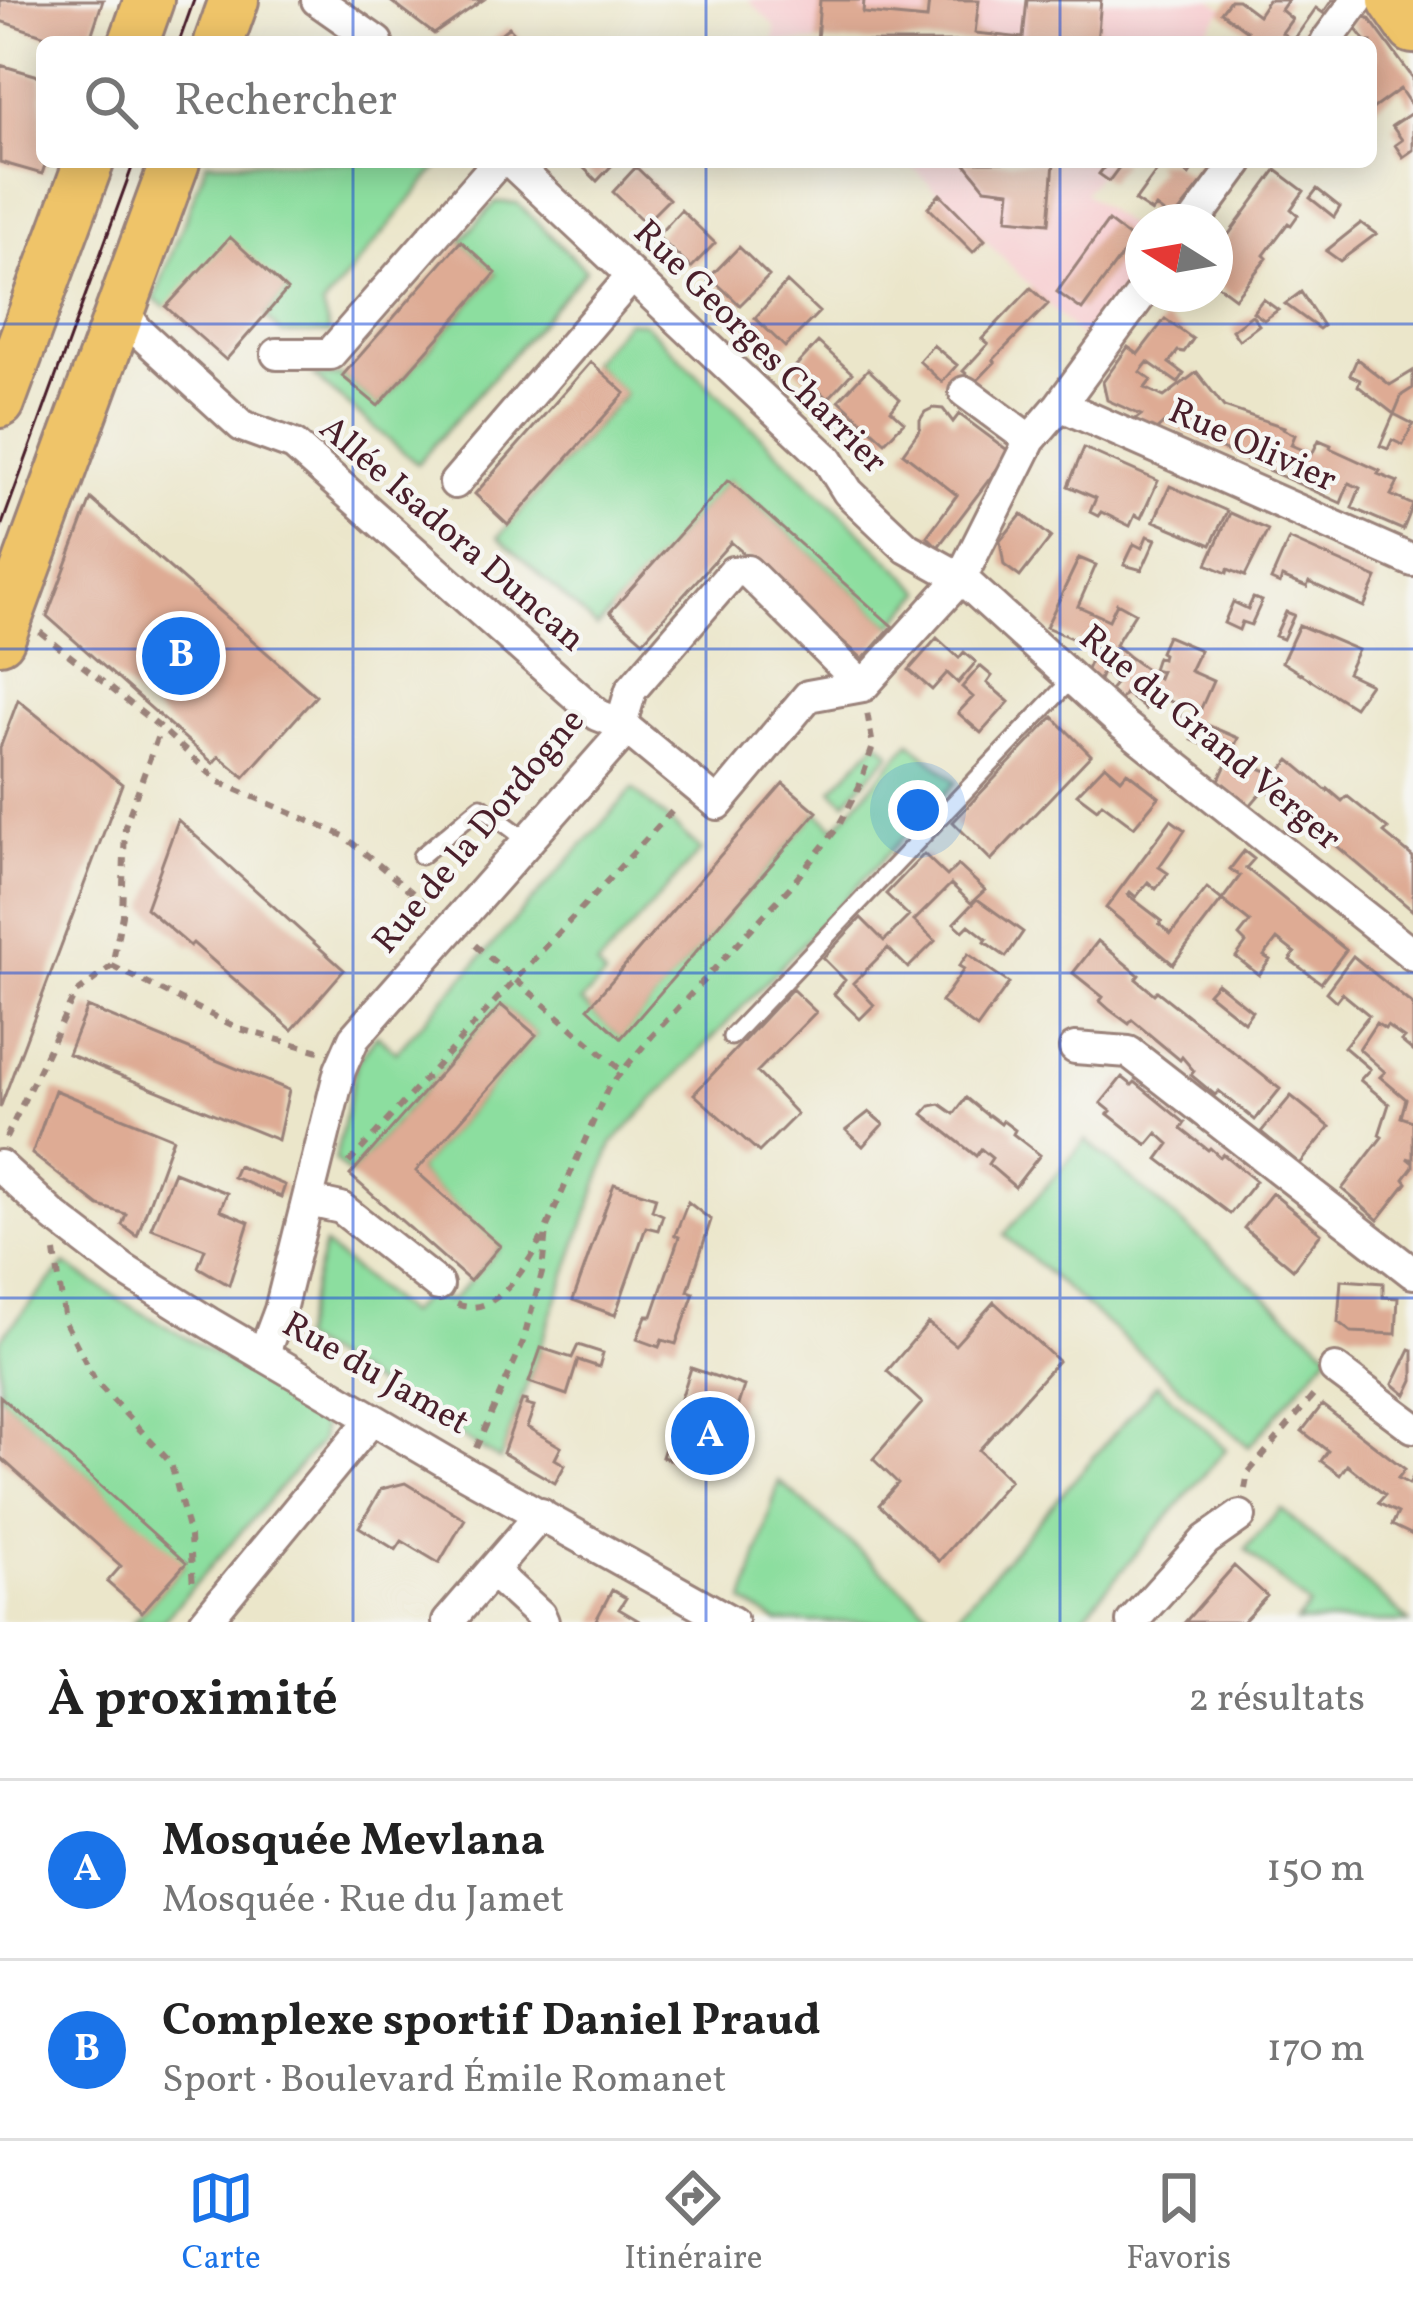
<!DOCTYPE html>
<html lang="fr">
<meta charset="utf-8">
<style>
body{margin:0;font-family:Vollkorn,serif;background:#f2f2f2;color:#222}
.compass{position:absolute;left:1125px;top:204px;width:108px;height:108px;border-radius:50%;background:#fff;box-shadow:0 6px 30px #0003;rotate:281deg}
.you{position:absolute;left:918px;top:810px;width:42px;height:42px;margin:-30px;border:9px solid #fff;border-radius:50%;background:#1a73e8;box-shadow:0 0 0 18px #1a73e833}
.badge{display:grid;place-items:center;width:78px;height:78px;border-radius:50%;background:#1a73e8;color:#fff;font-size:39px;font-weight:700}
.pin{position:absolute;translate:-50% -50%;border:6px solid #fff;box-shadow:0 3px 12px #0006}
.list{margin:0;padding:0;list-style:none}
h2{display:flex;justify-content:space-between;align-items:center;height:156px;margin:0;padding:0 48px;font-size:51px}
h2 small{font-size:39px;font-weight:400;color:#767676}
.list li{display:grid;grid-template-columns:78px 1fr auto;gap:36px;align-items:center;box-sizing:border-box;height:180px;padding:0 48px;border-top:3px solid #e0e0e0}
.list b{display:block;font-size:45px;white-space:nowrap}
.list p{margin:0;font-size:39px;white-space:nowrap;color:#767676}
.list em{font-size:39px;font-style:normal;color:#767676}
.icon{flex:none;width:66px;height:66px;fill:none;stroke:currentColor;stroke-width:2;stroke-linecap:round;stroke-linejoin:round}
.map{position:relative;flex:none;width:1413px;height:1622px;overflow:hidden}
.search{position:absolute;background:#fff;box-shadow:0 6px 30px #0003;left:36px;right:36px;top:36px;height:132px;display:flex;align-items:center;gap:30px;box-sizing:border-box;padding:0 42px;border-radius:18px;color:#767676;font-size:45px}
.sheet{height:516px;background:#fff}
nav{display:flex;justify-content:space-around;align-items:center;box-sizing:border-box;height:168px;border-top:3px solid #e0e0e0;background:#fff;font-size:33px;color:#767676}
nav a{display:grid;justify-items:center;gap:6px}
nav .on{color:#1a73e8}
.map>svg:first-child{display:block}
</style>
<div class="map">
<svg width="1413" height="1622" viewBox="0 0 1413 1622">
<rect width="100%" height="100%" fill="#f6f6f2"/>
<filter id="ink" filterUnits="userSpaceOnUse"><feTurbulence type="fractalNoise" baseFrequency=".00833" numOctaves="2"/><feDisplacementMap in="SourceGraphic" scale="24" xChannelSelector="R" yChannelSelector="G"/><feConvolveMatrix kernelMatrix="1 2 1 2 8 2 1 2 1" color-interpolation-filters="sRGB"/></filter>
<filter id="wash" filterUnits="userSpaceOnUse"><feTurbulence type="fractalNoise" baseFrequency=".004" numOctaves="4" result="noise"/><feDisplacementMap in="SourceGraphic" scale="48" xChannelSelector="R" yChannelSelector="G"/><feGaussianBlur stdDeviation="2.7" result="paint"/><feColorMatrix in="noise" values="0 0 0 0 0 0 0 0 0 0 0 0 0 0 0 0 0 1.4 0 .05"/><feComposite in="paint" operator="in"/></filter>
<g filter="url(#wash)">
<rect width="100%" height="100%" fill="#ebe6ca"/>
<path fill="#f7cfd2" d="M748 0H1212L1224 8 1198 42H774L775 27Z
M908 162H1108L1084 193 1143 237V273L1089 346Z"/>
<path fill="#8cde9f" stroke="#6b7e65" stroke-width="3" d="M207 162H442L322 307 330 333 282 334 265 316 286 290 166 307 154 300Z
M496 202 517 203 586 270 417 464 314 376H342L379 406 496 274 461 241Z
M627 321 644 323 923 592 892 626 728 480 597 627 498 537 625 394 591 362Z
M878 741 891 753 845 802 832 790Z
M910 742 956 782 612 1144 500 1460 299 1339 324 1245 407 1314 426 1295 451 1301 500 1247 416 1171 536 1035 501 1005 350 1175 335 1160 357 1062 377 1035 396 1052 633 789 701 850 597 967 605 977 581 1002 621 1037 817 812 835 828Z
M1086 1140 1330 1352 1249 1447 1004 1235Z
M65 1264 125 1303 315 1411 323 1419 321 1441 162 1622H133L185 1564 0 1396V1339Z
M1157 1384 1226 1449 1078 1622H951Z
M779 1481 941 1622H778L744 1602Z
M1281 1509 1410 1622H1296L1309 1606 1245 1549Z"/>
<g id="blocks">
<path fill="#deab94" d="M0 0H103L89 42H64L0 21Z
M389 0H483L434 34Z
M820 0H864L863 13 927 19 929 0H979L975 33 1023 38 1027 0H1101L1097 42H817Z
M1230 0H1238L1258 15 1268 0H1288L1281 10 1292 19 1282 33 1293 41 1316 8 1323 13 1332 0H1347L1315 42H1238L1247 31 1221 12Z
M1357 15 1369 18 1413 78V108L1400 89 1371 110V60L1377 56 1371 49V42H1366L1351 23Z
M509 27 523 42H490Z
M0 65 42 77V162H46L42 174 0 162Z
M1413 112V150L1403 157 1395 145 1402 140 1392 126Z
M578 162H615L597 181Z
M964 162H1054L1049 223 1007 219 1010 191 985 188Z
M1108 162H1123L1109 181 1099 174Z
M1156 162H1170L1189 175 1198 162H1226L1206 188 1201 184 1173 220 1156 207 1152 212 1135 201 1159 168 1154 165Z
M636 167 669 199 645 223 613 192Z
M1276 170 1304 191 1291 209 1298 215 1291 225 1288 223 1264 255 1267 258 1235 298 1215 283V253Z
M1317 189 1340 207 1334 217 1310 198Z
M940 194 985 240 973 252 928 207Z
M681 210 715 243 691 268 657 236Z
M1108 221 1133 240 1082 310 1057 292Z
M1361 223 1376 234 1340 261 1326 251Z
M230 237 287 290 226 360 166 307Z
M461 241 496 273 378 406 342 376Z
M739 247 769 276 740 305 710 277Z
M787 282 819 312 785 347 755 318Z
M1031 288 1048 304 993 360 995 362 976 382 963 371 988 344 982 339Z
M1301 292 1323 326 1319 329 1285 304Z
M1263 299 1278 310 1264 320 1253 312Z
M1252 315 1259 325 1239 340 1232 330Z
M1165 319 1193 339 1184 352 1178 351 1169 363 1184 374 1178 383 1148 362 1140 372 1151 380 1145 388 1164 397 1197 372 1224 407 1284 427 1283 429 1295 435 1291 445 1312 454 1319 440 1331 445 1330 448 1380 471 1378 474 1398 482 1391 495 1413 505 1403 530 1352 508 1360 488 1349 483 1341 503 1164 423 1155 431 1133 421 1141 415 1107 400 1103 382 1128 347 1138 354Z
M818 342 852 373 828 399 794 368Z
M933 345 957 365 942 382 919 361Z
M1357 359 1390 385 1413 371V388L1402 395 1394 414 1358 386 1360 380 1350 375Z
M591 362 625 393 508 525 475 494Z
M868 369 900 399 891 410 904 422 885 442 839 400Z
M933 408 943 409 953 422 959 414 1010 452 938 547 927 536 957 495 903 453 920 429V420L925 412Z
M1394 414 1413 424 1403 445 1392 440 1388 449 1380 446Z
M1084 448 1158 481 1141 518 1135 515 1130 526 1101 512 1098 516 1090 512 1096 498 1068 486Z
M728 480 892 626 863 659 731 542 643 641 610 612Z
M1170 486 1227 511 1211 545 1154 521Z
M91 499 316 696 244 777 219 756 213 763 47 616Z
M1230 513 1268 530 1245 576 1228 569 1227 573 1207 564Z
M1022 514 1051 537 1020 577 1004 565 1000 541Z
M1147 536 1156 539 1142 570 1124 565 1134 544 1142 548Z
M1289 539 1377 578 1364 607 1309 582 1307 587 1282 577 1280 584 1271 580Z
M1079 558 1096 565 1078 606 1109 620 1117 603 1135 613 1115 645 1128 656 1158 678 1161 671 1153 669 1157 657 1162 659 1163 654 1160 652 1167 636 1200 650 1190 671 1213 681 1195 722 1179 715 1183 707 1151 693 1145 709 1125 693 1120 700 1109 691 1115 684 1106 673 1118 657 1111 652 1098 682 1086 672 1096 649 1046 627Z
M1253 598 1262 601 1251 625 1242 622 1239 630 1224 623 1233 602 1248 609Z
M1286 612 1294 615 1283 639 1275 636Z
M1299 625 1358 650 1347 673 1370 684 1354 707 1282 662Z
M937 638 959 658 964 652 976 662 958 683 947 673 932 690 909 670Z
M980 666 992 676 987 683 1009 702 981 733 958 713 973 697 962 687Z
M18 700 122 784 0 1108V748Z
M1053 717 1091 755 991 860 953 822Z
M1200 722 1238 738 1230 756 1192 740Z
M1230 756 1277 775 1290 760 1327 791 1328 789 1342 801 1347 796 1388 829 1384 833 1413 857V911L1318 830 1320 828 1306 816 1303 820 1265 788 1248 808 1218 782Z
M1105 765 1121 779 1127 772 1159 797 1134 827 1102 803 1097 809 1077 794Z
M783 783 817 812 621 1038 588 1008Z
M178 820 344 970 292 1030 193 943 190 946 146 908Z
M1171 820 1185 830 1159 867 1168 873 1156 889 1148 882 1136 897 1130 892 1128 895 1162 921 1159 924 1171 934 1207 888 1222 900 1173 964 1106 908Z
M1244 851 1254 859 1246 868 1346 950 1321 983 1290 960 1295 953 1277 939 1264 956 1270 960 1259 975 1236 957 1246 943 1239 936 1250 922 1222 900 1240 876 1230 869Z
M924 854 947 876 958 865 985 890 971 903 951 884 914 921 935 941 908 968 888 948 853 983 874 1005 860 1019 834 994 845 980 823 958 861 918 884 941 909 916 886 894Z
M977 899 1023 932 1006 957 985 942 987 939 969 925 963 931 954 923Z
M1098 941 1139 975 1136 979 1154 994 1157 991 1280 1089 1255 1120 1219 1091 1215 1095 1191 1075 1194 1071 1182 1057 1180 1060 1132 1020 1129 1024 1110 1010 1100 1001 1103 997 1073 973Z
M968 954 1009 983 977 1028 941 1002 964 969 959 966Z
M1353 956 1413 1005V1051L1401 1041 1404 1038 1387 1026 1385 1029 1376 1023 1359 1049 1385 1072 1380 1077 1406 1099 1401 1117 1413 1121V1160L1407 1158 1413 1163V1167L1404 1179 1407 1183 1378 1220 1342 1189 1382 1137 1379 1135 1389 1104 1360 1080 1370 1069 1344 1047 1369 1015 1342 993 1336 1001 1326 992Z
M1217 983 1252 1011 1244 1022 1208 993Z
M792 989 816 1012 757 1072 797 1114 759 1152 694 1094Z
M501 1005 536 1035 416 1171 500 1246 470 1281 350 1175Z
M87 1007 289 1090 278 1140 68 1054Z
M1122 1077 1132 1085 1135 1082 1185 1123 1181 1129 1208 1150 1210 1148 1220 1157 1223 1154 1256 1181 1230 1214 1158 1159 1169 1144 1157 1133 1147 1145 1108 1114 1111 1111 1101 1103Z
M55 1090 173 1138 137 1236 122 1225 126 1214 99 1206 32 1154Z
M1291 1096 1330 1127 1300 1164 1261 1132Z
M966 1098 988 1116 989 1115 1001 1124 1003 1121 1015 1130 1013 1134 1040 1155 1015 1187 988 1164 992 1158 981 1149 976 1156 923 1114 930 1106 940 1104 954 1114Z
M869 1112 883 1124 863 1146 846 1130Z
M238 1166 285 1185 281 1197 233 1177Z
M174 1172 227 1193 220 1210 249 1222 229 1285 198 1267 205 1249 151 1228Z
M614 1184 656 1197 652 1210 663 1215 658 1230 646 1227 615 1315 573 1300Z
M1272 1193 1321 1233 1293 1269 1244 1228Z
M688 1202 711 1220 688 1291 694 1293 676 1344 662 1340 659 1347 637 1339 646 1316H652L679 1237 675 1235Z
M1341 1280 1383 1283V1297L1398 1298 1396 1334 1351 1332 1338 1322Z
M994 1302 1058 1361 979 1450 1010 1480 939 1561 879 1505 898 1483 873 1459 922 1403 887 1371 928 1323 955 1345Z
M578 1345 603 1353 599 1367 578 1360 567 1395 529 1382 541 1348 572 1358Z
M1410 1349 1413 1350V1380L1406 1395 1393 1384Z
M691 1368 744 1386 718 1468 685 1458 698 1416 693 1413 678 1462 662 1457Z
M0 1396 186 1563 142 1612 107 1582 121 1566 0 1457Z
M522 1400 527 1401 526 1405 534 1407 527 1427 561 1447 555 1459 565 1465 555 1483 503 1453Z
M1322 1405 1405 1469 1398 1478 1409 1484 1413 1477V1535L1392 1525 1398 1513 1378 1503 1385 1495 1347 1465 1340 1475 1321 1461 1328 1451 1302 1431Z
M405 1483 465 1519 439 1563 402 1541 396 1550 359 1527 381 1489Z
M1234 1566 1267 1596 1243 1622H1185Z
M612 1590 626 1598 619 1609 641 1622H595Z"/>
</g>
</g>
<g filter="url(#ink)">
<use href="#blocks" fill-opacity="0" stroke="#9a827a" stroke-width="3"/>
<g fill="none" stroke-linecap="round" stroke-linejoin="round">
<g stroke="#9a827a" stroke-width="21">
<path id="lane" d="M421 856 481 806 528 841
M731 1037 1072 679"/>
</g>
<g stroke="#9a827a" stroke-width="36">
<path id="street" d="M317 0 377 42
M1326 42 1357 0
M511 162 828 460 848 492 907 548 961 578 1122 724 1413 955
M1194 222 1238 162
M122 310 138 331 242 426 294 445 598 715 621 724 631 690 733 572 747 571 863 686
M277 354H330L498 162
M965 392 1030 440
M1060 405 1413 561
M455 483 632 276
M1075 1048 1129 1052 1413 1273
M0 1166 54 1216 123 1269 209 1323 465 1473 732 1622
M309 1201 341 1208 438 1285
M263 1355 280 1310 340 1070 354 1038 617 740 621 724 718 804 808 696 863 686 961 578 1030 440 1060 405 1143 292
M1335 1369 1413 1427
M492 1571 540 1615 543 1622
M205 1622 372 1419
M448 1622 541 1514
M1132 1622 1206 1540 1240 1516"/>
</g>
<g stroke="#9a827a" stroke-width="54">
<path id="primary" d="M1393 0 1413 29
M134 42 149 0
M219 42 234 0
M0 403 89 162
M0 639 175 162"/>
</g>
<path stroke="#9a827a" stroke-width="6" stroke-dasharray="9 9" stroke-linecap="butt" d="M40 632 161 728 219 782 344 836 432 909
M475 945 622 1071
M112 966 240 1029 319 1051
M6 1138 75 994 112 966 122 915 125 826 160 730
M349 1163 497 999 677 806
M55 1252 65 1322 96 1382 171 1463 190 1537 193 1588
M457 1304C497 1321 530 1260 545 1232
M476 1448 522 1345 542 1273 546 1229 608 1088 652 1036 790 887 838 827 859 787 873 746 867 712
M1245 1489 1248 1473 1318 1390"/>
<use href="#lane" stroke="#fff" stroke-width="15"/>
<use href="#street" stroke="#fff" stroke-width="30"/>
<use href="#primary" stroke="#efc469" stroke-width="48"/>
<path stroke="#4a1f2b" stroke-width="3" d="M179 42 194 0
M0 530 134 162"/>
</g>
</g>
<path fill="none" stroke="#1d4ed8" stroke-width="3" stroke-opacity="0.55" d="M353 0V42M706 0V42M1060 0V42M353 162V1622M706 162V1622M1060 162V1622M0 324H1413M0 649H1413M0 973H1413M0 1298H1413"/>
<g text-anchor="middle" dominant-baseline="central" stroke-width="9" stroke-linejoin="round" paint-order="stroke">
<g font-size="36" fill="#4a1f2b" stroke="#f6f6f2">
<text transform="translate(759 348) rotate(45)">Rue Georges Charrier</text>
<text transform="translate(1252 447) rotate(24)">Rue Olivier</text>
<text transform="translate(451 535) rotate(41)">Allée Isadora Duncan</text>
<text transform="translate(1209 739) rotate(40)">Rue du Grand Verger</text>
<text transform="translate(480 832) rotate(-50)">Rue de la Dordogne</text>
<text transform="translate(375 1375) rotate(30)">Rue du Jamet</text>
</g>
</g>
</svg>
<svg class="compass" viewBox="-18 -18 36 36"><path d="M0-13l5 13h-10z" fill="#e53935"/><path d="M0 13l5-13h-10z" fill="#767676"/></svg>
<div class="you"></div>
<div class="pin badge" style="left:710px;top:1436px">A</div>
<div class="pin badge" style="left:181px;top:656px">B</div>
<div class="search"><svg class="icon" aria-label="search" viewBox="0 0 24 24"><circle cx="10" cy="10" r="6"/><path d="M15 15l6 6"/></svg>Rechercher</div>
</div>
<section class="sheet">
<h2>À proximité<small>2 résultats</small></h2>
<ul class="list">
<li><span class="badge">A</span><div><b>Mosquée Mevlana</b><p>Mosquée · Rue du Jamet</p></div><em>150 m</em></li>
<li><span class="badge">B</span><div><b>Complexe sportif Daniel Praud</b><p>Sport · Boulevard Émile Romanet</p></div><em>170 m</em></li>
</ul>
</section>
<nav>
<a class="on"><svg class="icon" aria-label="map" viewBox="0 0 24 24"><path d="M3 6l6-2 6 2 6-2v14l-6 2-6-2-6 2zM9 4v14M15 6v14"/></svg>Carte</a>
<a><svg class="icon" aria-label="directions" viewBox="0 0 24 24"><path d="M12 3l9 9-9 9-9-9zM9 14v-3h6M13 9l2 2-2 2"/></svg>Itinéraire</a>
<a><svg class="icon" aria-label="saved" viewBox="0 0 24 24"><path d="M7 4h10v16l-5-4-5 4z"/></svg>Favoris</a>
</nav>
